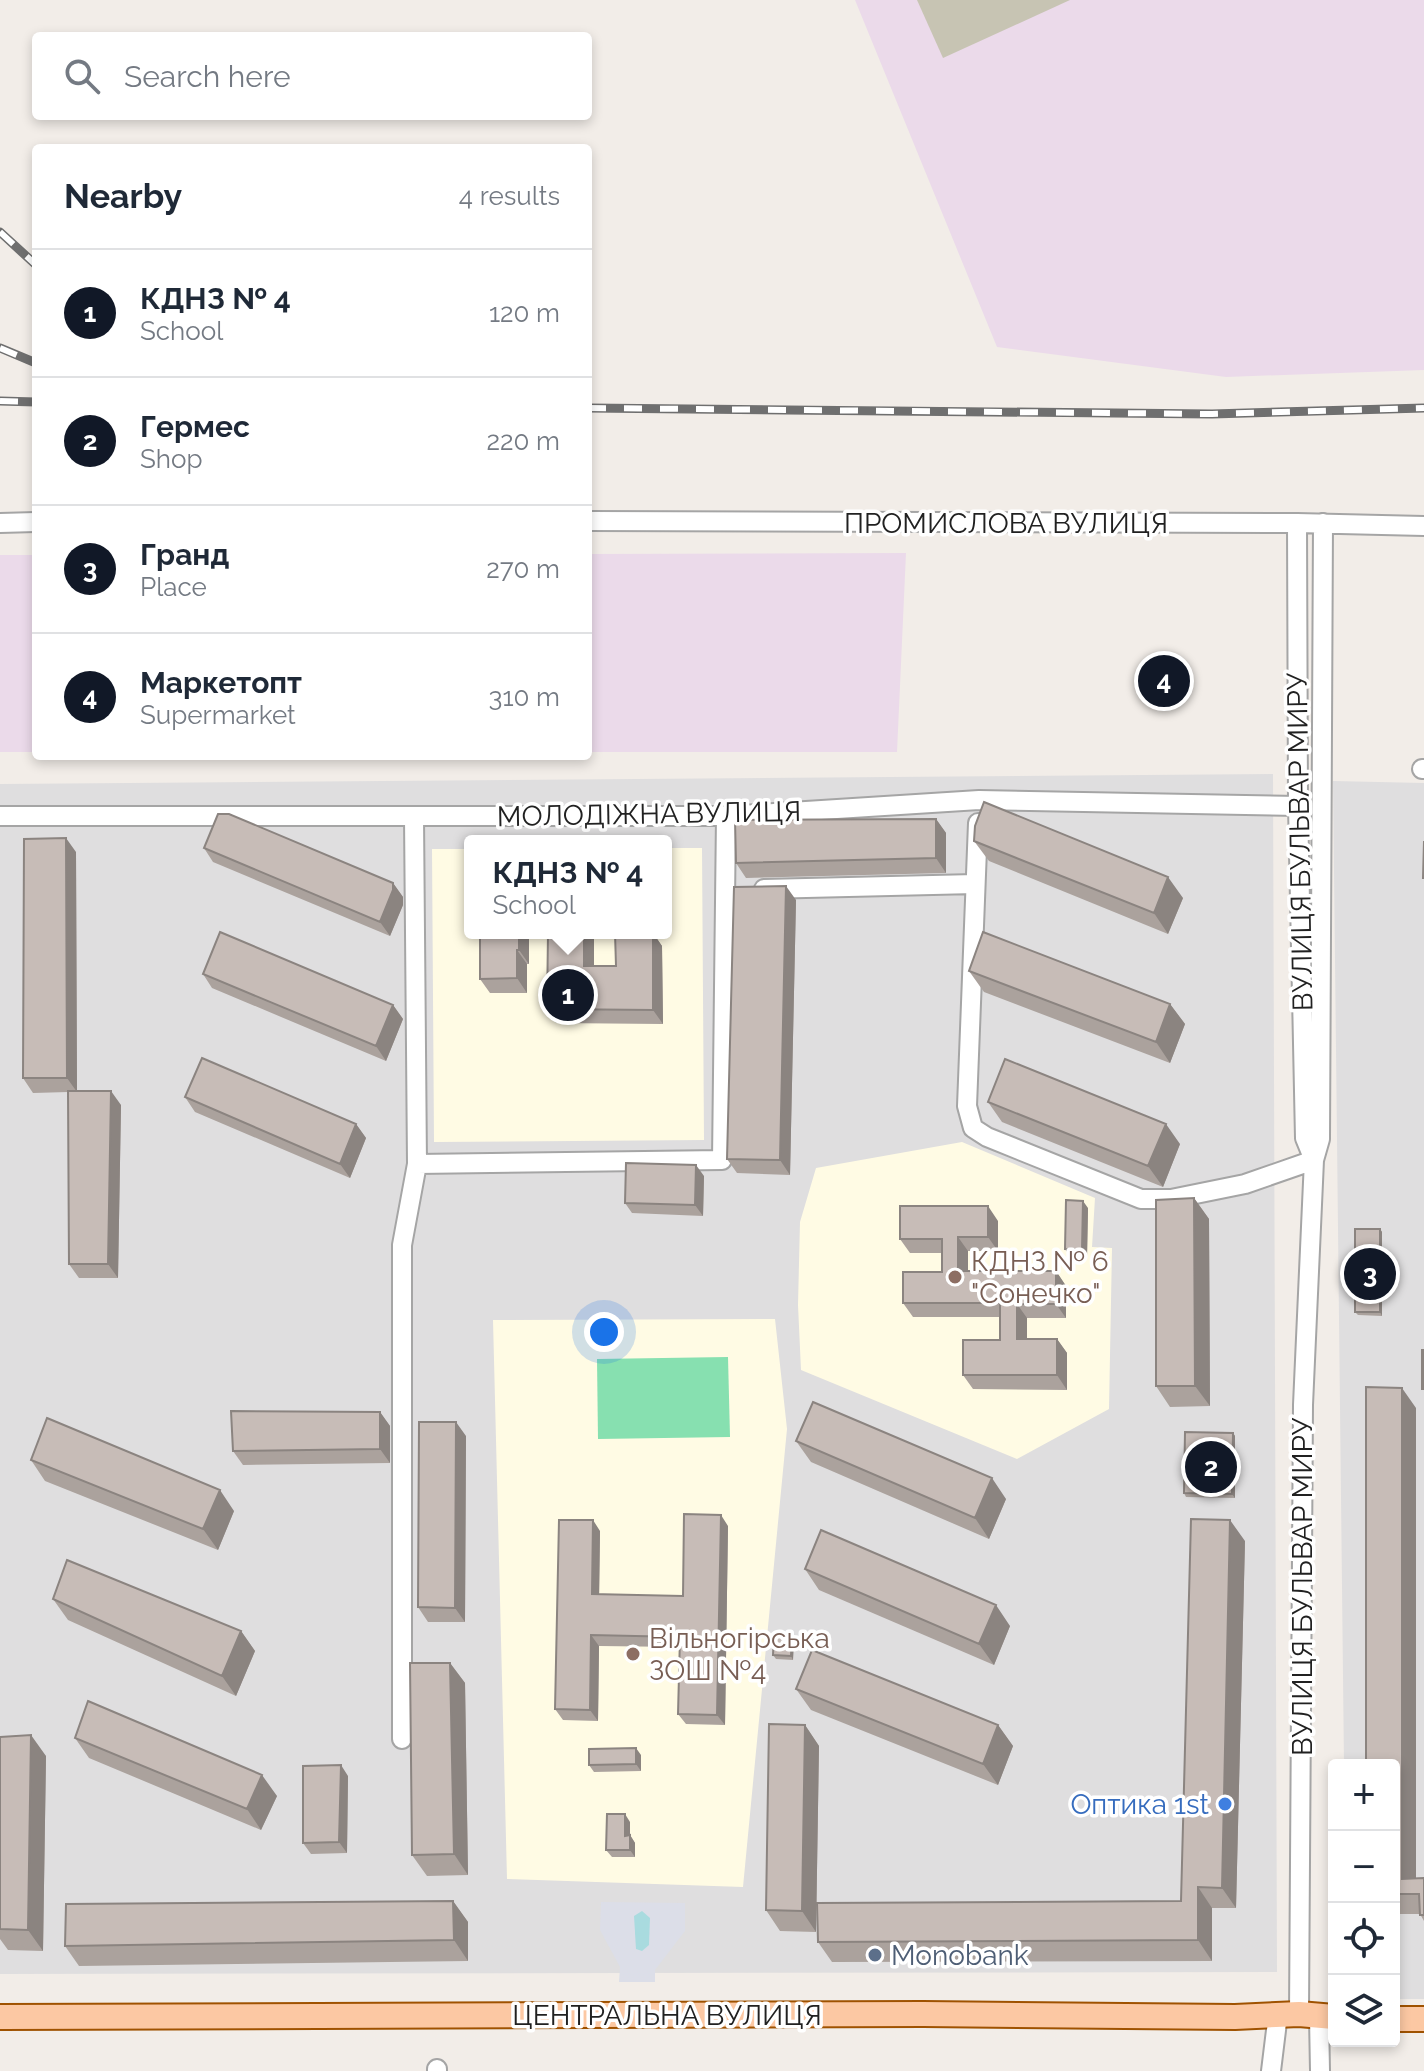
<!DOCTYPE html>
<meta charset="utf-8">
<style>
body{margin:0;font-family:Raleway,sans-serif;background:#f6f6f7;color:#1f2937}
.controls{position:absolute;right:24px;bottom:24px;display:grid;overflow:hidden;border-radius:8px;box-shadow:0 4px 12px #0003}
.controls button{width:72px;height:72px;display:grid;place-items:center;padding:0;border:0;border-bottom:2px solid #e0e1e3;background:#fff;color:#1f2937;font:40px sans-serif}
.you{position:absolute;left:604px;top:1332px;width:28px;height:28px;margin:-20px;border:6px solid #fff;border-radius:50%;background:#1a73e8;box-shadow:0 0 0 12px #1a73e833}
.badge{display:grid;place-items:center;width:52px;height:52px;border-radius:50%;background:#111827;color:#fff;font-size:26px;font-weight:700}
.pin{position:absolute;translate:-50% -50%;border:4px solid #fff;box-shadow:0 2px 8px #0006}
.popup{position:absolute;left:464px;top:835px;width:208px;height:104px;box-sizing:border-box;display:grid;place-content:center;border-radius:8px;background:#fff;filter:drop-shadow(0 2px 6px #0005);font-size:26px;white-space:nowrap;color:#747a83}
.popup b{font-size:30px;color:#1f2937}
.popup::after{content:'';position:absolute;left:50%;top:100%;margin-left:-16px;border:16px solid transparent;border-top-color:#fff}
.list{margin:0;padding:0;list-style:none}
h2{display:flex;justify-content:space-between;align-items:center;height:104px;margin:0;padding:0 32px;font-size:34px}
h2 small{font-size:26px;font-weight:400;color:#747a83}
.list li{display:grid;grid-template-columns:52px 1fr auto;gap:24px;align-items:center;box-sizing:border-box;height:128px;padding:0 32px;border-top:2px solid #e0e1e3}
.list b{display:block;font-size:30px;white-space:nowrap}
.list p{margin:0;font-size:26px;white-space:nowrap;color:#747a83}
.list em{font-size:26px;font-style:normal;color:#747a83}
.icon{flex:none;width:44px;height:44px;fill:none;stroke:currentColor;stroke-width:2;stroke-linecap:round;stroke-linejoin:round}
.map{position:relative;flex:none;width:1424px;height:2071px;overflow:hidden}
.search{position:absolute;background:#fff;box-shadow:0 4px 12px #0003;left:32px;top:32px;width:560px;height:88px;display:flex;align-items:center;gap:20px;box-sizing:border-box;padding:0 28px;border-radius:8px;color:#747a83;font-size:30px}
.panel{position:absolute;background:#fff;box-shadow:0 4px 12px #0003;left:32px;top:144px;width:560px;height:616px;border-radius:8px}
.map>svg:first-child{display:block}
</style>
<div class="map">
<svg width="1424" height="2071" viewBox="0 0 1424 2071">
<rect width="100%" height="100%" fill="#f2ede8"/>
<path fill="#dfdedf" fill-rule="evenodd" d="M1273 774 1277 1972 0 1974V784ZM470 841H666V933H470Z
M1333 781 1424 783V1999H1394V1765H1344Z"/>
<path fill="#ebdaea" d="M855 0H1424V370L1226 377 997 347Z
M906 553 897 752H588V554Z
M0 555H36V752H0Z"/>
<path fill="#fffbe4" d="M666 848H702L704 1140 434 1142 432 849H470V933H666Z
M962 1142 1095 1198 1092 1247 1112 1248 1109 1409 1017 1459 801 1370 798 1305 800 1222 816 1168Z
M775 1319 787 1429 743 1887 507 1879 493 1320Z"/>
<path fill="#c7c4b3" d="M917 0H1070L943 58Z"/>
<path fill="#87e0b0" d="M728 1357 730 1437 598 1439 597 1359Z"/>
<path fill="#dcdee8" d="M601 1902 685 1903V1931L655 1970V1982H619L620 1967 600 1930Z"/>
<path fill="#a9dbdf" d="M642 1911 650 1918 649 1945 642 1951 636 1949 634 1916Z"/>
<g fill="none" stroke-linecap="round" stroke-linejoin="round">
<g stroke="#a5a5a5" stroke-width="22">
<path id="minor" d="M588 521 1297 523 1424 526
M0 523 36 522
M1297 523 1298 806 1305 1138 1314 1160
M1422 769H1424
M0 816H726L979 800 1298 806
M978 823 967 1106 973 1128 987 1137 1141 1199H1171L1245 1184 1314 1160
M764 889 975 884
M417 1164 722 1160 726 816
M402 1739V1245L417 1164 414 817
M1299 2014 1303 1405 1314 1160 1320 1139 1323 523
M1319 2017 1320 2071
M437 2069V2071
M1271 2071 1278 2014"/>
</g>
<g stroke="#9f5200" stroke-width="28">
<path id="major" d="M0 2017 923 2014 1235 2017 1299 2014 1334 2017
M1394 2019H1424"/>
</g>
<use href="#minor" stroke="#fff" stroke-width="18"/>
<use href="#major" stroke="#fcc8a3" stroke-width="24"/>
<g stroke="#6f6f6f" stroke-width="9">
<path id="rail" d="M0 232 36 265
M0 348 36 363
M0 401 36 402
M588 408 1212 414 1424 408"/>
</g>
<use href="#rail" stroke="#fff" stroke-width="6" stroke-dasharray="18" stroke-linecap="butt"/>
</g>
<path fill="#aba29d" d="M936 819 946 833V873L746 878 736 863Z
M974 841 1183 898 1168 934 989 861Z
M204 848 393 883 403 897V905L390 936 213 862Z
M76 852 77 1091 121 1105 118 1278H79L69 1264 68 1092 33 1093 23 1078Z
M796 900 790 1175 737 1173 727 1159Z
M529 933V964H527V993H490L480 979Z
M548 933H594V966H616L615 933H653L662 946 663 1024 556 1023 547 1009Z
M969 971 1170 1004 1185 1024 1170 1063 984 992Z
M203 974 393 1005 403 1019 386 1061 212 988Z
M185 1097 356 1124 366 1138 350 1178 195 1112Z
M988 1102 1180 1144 1163 1187 1002 1122Z
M704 1176 703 1216 632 1213 625 1203Z
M1194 1198 1209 1219 1210 1406 1170 1407 1156 1386Z
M1088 1208 1087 1257 1070 1256 1065 1249Z
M998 1221V1251H968V1271H1056L1066 1286V1318H1027V1339H1057L1067 1353V1390L973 1389 963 1375 1000 1340V1317H913L903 1303 942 1272V1253H910L900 1239Z
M1380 1229 1382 1232V1316L1358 1315 1355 1312Z
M1416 1408V1878H1424V1921L1420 1914H1394V1765Z
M380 1412 390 1426V1463L243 1465 233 1451Z
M1233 1433 1235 1436V1498L1186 1497 1184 1493Z
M466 1436 465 1622H428L418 1607Z
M796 1441 1006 1499 989 1539 811 1462Z
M31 1460 234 1511 218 1550 45 1481Z
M728 1526 725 1725 686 1724 678 1714 680 1647 599 1646 598 1721 563 1720 555 1709 600 1531 599 1594 683 1596Z
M1245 1541 1236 1908H1212V1961L832 1962 818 1942 1181 1901Z
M805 1569 1010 1626 994 1665 819 1590Z
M53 1599 241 1631 255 1651 236 1696 68 1620Z
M794 1637 793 1660 776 1659 773 1655Z
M450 1663 465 1683 468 1875 427 1876 412 1855Z
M796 1689 998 1725 1013 1746 998 1785 811 1710Z
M805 1725 819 1746 816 1932 780 1931 766 1910Z
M0 1737 46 1756 43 1951 8 1950 0 1939Z
M75 1738 277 1796 261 1830 89 1758Z
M641 1755V1771L594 1772 589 1765Z
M348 1776 347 1853 311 1854 303 1843Z
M630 1822V1835L635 1843V1857H612L606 1850Z
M453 1901 468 1922V1961L79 1966 65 1946Z"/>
<path fill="#8b8480" d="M936 819 946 833V873L936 858Z
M66 838 76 852 77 1092 67 1078Z
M1168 877 1183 898 1168 934 1154 913Z
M393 883 403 897V905L390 936 380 922Z
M786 886 796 900 790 1175 780 1160Z
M519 933H529V964L519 950Z
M584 933H594V980L584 966Z
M653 933 662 946 663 1024 653 1010Z
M517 950 527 964V993L517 978Z
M1170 1004 1185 1024 1170 1063 1156 1042Z
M393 1005 403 1019 386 1061 376 1046Z
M111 1091 121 1105 118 1278 108 1264Z
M356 1124 366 1138 350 1178 340 1164Z
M1166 1124 1180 1144 1163 1187 1148 1166Z
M696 1165 704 1176 703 1216 695 1205Z
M1194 1198 1209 1219 1210 1406 1195 1386Z
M1083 1201 1088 1208 1087 1257 1082 1250Z
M988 1206 998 1221V1251L988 1237Z
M1380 1229 1382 1232V1316L1380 1312Z
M958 1237 968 1251V1285L958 1271Z
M1056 1271 1066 1286V1318L1056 1304Z
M1017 1304 1027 1318V1353L1017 1339Z
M1057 1339 1067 1353V1390L1057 1375Z
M1402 1388 1416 1408V1894L1402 1879Z
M380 1412 390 1426V1463L380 1449Z
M456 1422 466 1436 465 1622 455 1608Z
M1233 1433 1235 1436V1498L1232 1494Z
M992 1478 1006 1499 989 1539 975 1518Z
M220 1490 234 1511 218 1550 203 1529Z
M721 1515 728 1526 725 1725 717 1715Z
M593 1520 600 1531 599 1605 592 1594Z
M1230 1520 1245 1541 1236 1908 1222 1888Z
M996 1605 1010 1626 994 1665 979 1644Z
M241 1631 255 1651 236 1696 222 1676Z
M792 1634 794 1637 793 1660 791 1656Z
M591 1635 599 1646 598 1721 590 1710Z
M450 1663 465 1683 468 1875 454 1854Z
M805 1725 819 1746 816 1932 802 1911Z
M998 1725 1013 1746 998 1785 983 1764Z
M31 1735 46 1756 43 1951 28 1930Z
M636 1748 641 1755V1771L636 1764Z
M341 1765 348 1776 347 1853 339 1842Z
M262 1775 277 1796 261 1830 247 1809Z
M625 1814 630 1822V1843L625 1836Z
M630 1835 635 1843V1857L630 1850Z
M1198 1887 1212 1908V1961L1198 1940Z
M453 1901 468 1922V1961L454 1940Z"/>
<path fill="#c7bcb7" stroke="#8b8480" stroke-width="2" d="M984 802 1168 877 1154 913 974 841 975 826Z
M218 814H229L393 883V890L380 922 204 848Z
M936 819V858L736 863 735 820Z
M66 838 67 1078H23L24 839Z
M1424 841V878H1423Z
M786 886 780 1160 727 1159 734 887Z
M220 932 393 1005 376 1046 203 974Z
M983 932 1170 1004 1156 1042 969 971Z
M480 933H519V950H517V978L480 979Z
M548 933H584V966H616L615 933H653V1010L547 1009Z
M202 1058 356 1124 340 1164 185 1097Z
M1005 1059 1166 1124 1148 1166 988 1102Z
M68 1091H111L108 1264H69Z
M626 1163 696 1165 695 1205 625 1203Z
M1194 1198 1195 1386H1156V1200Z
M1066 1200 1083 1201 1082 1250 1065 1249Z
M900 1206H988V1237H958V1271H1056V1304H1017V1339H1057V1375H963V1340H1000V1303H903V1272H942V1239H900Z
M1355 1229H1380V1312H1355Z
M1422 1350H1424V1389H1422Z
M1366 1387 1402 1388V1879L1424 1878V1915H1420L1419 1894H1394V1765H1366Z
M813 1402 992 1478 975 1518 796 1441Z
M231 1411 380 1412V1449L233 1451Z
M47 1418 220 1490 203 1529 31 1460Z
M419 1422H456L455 1608 418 1607Z
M1185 1432 1233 1433 1232 1494 1184 1493Z
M684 1514 721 1515 717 1715 678 1714 680 1637 591 1635 590 1710 555 1709 559 1520H593L592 1594 683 1596Z
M1191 1519 1230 1520 1222 1888 1198 1887V1940L818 1942 817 1903 1181 1901Z
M821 1530 996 1605 979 1644 805 1569Z
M67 1560 241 1631 222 1676 53 1599Z
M774 1633 792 1634 791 1656 773 1655Z
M812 1650 998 1725 983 1764 796 1689Z
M410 1663H450L454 1854 412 1855Z
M88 1701 262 1775 247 1809 75 1738Z
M769 1724 805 1725 802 1911 766 1910Z
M31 1735 28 1930 0 1929V1737Z
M636 1748V1764L589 1765V1749Z
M341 1765 339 1842 303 1843V1766Z
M607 1814H625V1836L630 1835V1850H606Z
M453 1901 454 1940 65 1946 66 1904Z"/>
<g fill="#8d6e63" stroke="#fff" stroke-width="3">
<circle cx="955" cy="1277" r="8"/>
<circle cx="633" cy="1654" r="8"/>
</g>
<circle fill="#3f7fe0" stroke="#fff" stroke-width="3" cx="1225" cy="1804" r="8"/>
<circle fill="#5c6f8a" stroke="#fff" stroke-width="3" cx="875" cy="1955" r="8"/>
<g text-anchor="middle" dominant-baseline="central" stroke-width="7" stroke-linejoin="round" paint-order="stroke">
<g font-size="28" fill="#212121" stroke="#fff">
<text x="1006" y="523">ПРОМИСЛОВА ВУЛИЦЯ</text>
<text transform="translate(649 814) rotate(-1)">МОЛОДІЖНА ВУЛИЦЯ</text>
<text transform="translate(1300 842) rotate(-91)">ВУЛИЦЯ БУЛЬВАР МИРУ</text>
<text transform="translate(1302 1587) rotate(-90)">ВУЛИЦЯ БУЛЬВАР МИРУ</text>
<text x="667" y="2015">ЦЕНТРАЛЬНА ВУЛИЦЯ</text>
</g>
<g font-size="28" fill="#785e54" stroke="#fff" text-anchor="start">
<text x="971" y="1261">КДНЗ № 6<tspan x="971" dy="32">"Сонечко"</tspan></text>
<text x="649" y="1638">Вільногірська<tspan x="649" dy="32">ЗОШ №4</tspan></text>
</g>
<g font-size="28" fill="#366cbe" stroke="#fff" text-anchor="end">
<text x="1209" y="1804">Оптика 1st</text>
</g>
<g font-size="28" fill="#4e5e75" stroke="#fff" text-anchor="start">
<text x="891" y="1955">Monobank</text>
</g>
</g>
</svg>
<div class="controls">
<button>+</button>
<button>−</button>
<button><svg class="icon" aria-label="locate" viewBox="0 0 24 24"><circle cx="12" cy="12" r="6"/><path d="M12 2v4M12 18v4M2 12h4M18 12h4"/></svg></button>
<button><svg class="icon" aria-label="layers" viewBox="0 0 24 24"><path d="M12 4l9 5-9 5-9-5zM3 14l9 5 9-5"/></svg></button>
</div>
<div class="you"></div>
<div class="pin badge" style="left:568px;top:995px">1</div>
<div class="popup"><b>КДНЗ № 4</b>School</div>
<div class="pin badge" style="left:1211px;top:1467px">2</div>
<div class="pin badge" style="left:1370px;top:1274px">3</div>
<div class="pin badge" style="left:1164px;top:681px">4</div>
<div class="search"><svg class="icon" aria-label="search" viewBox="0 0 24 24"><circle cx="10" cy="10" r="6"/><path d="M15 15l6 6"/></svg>Search here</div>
<section class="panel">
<h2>Nearby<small>4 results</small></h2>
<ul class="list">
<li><span class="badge">1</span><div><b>КДНЗ № 4</b><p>School</p></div><em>120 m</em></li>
<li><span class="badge">2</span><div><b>Гермес</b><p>Shop</p></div><em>220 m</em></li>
<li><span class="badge">3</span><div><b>Гранд</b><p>Place</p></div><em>270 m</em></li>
<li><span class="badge">4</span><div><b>Маркетопт</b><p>Supermarket</p></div><em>310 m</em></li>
</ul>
</section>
</div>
